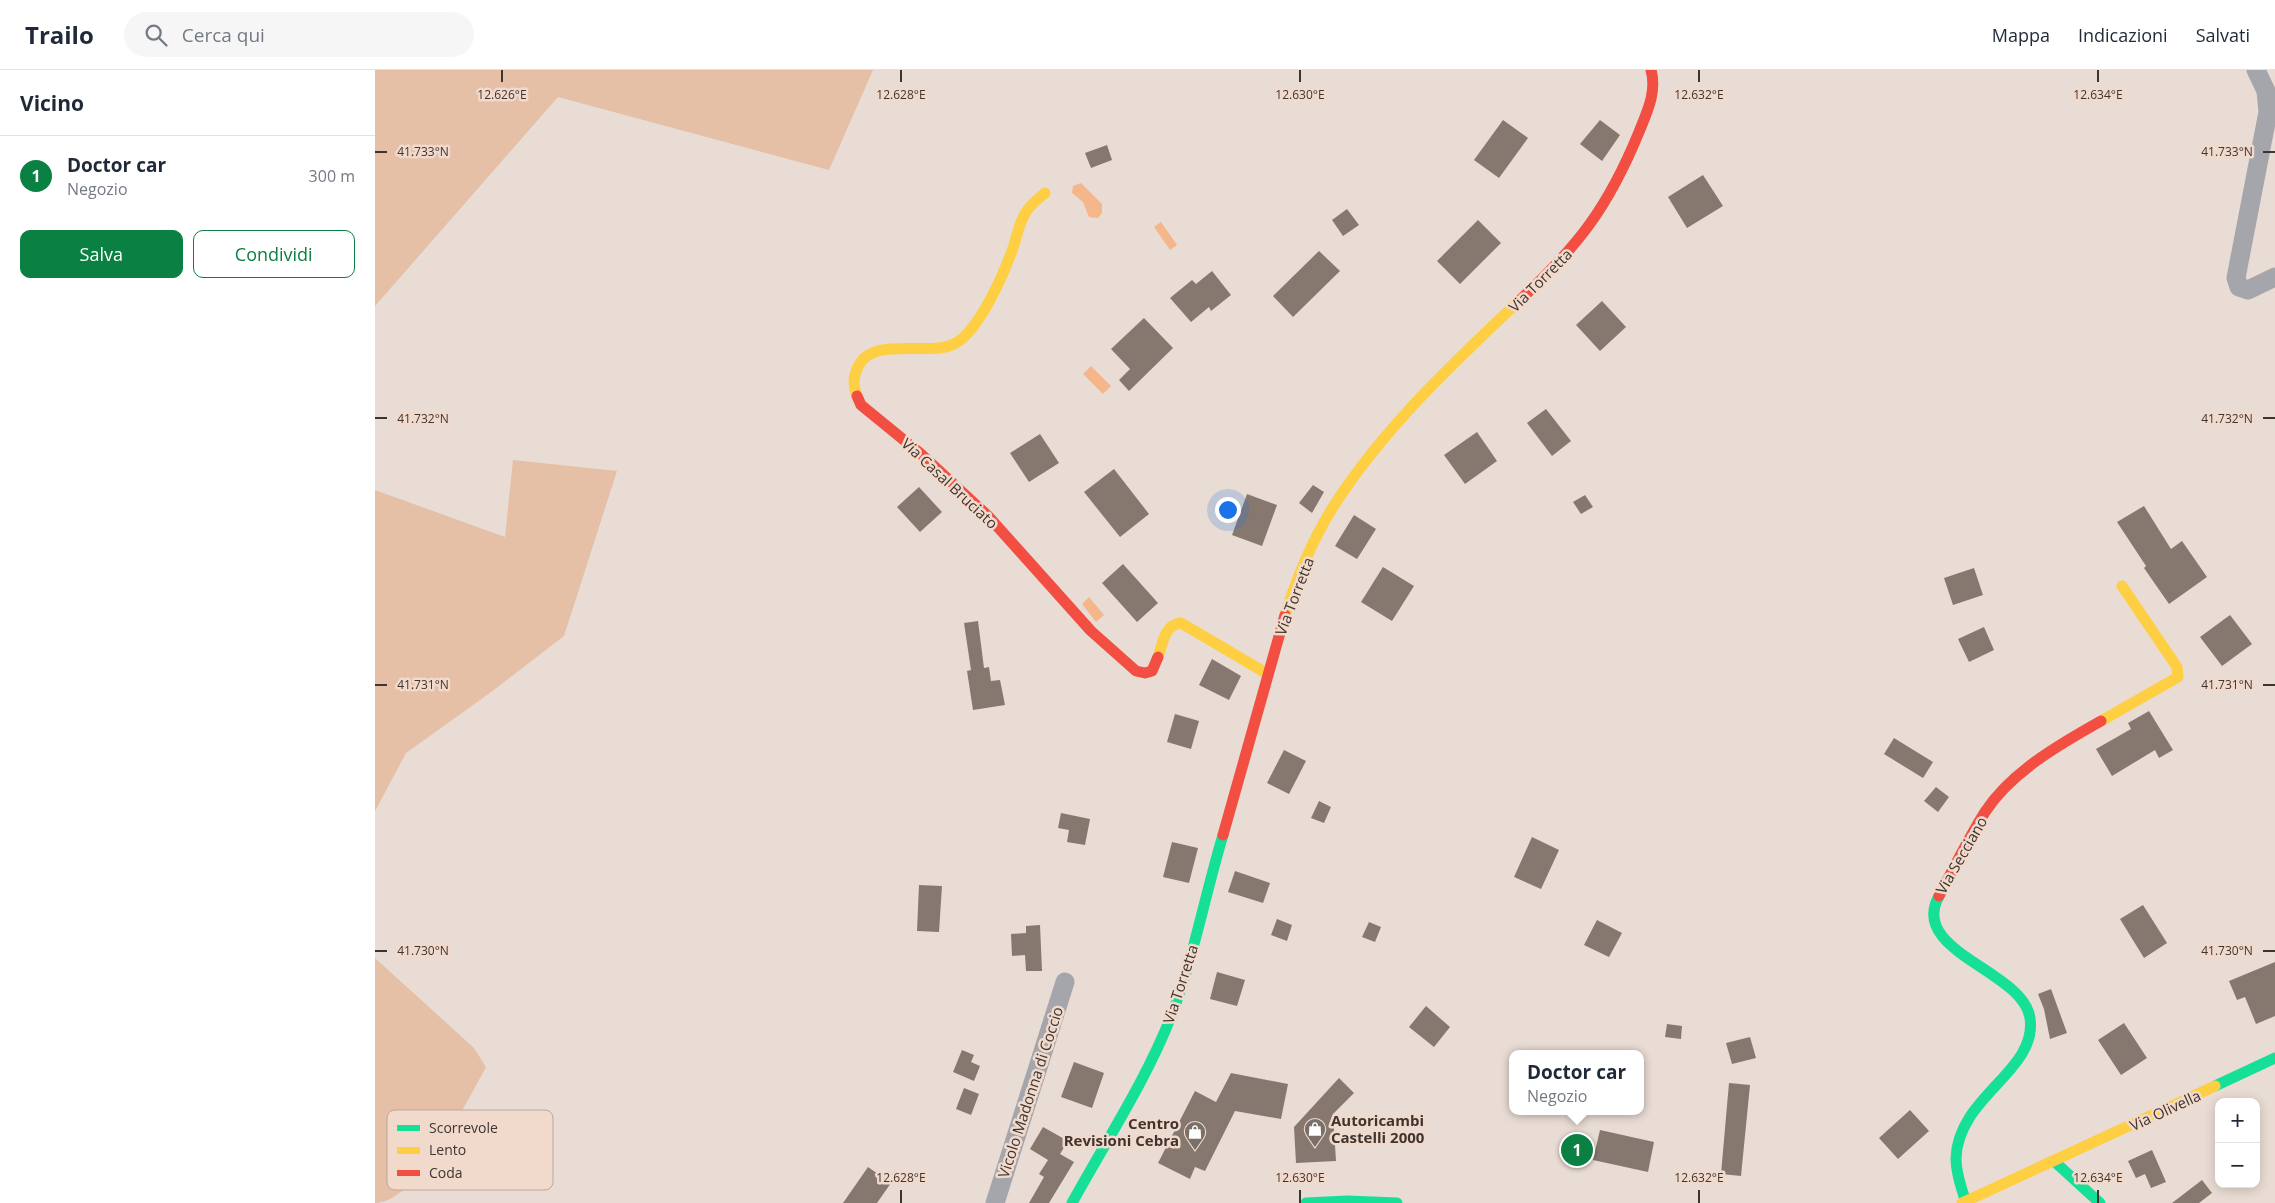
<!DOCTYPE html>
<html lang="it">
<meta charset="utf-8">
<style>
body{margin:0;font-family:"Open Sans",sans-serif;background:#f6f6f7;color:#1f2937}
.controls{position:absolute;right:15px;bottom:15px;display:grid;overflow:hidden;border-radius:10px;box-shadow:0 2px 12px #0003}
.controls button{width:45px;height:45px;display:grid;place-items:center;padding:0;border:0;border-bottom:1px solid #e0e1e3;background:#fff;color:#1f2937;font:25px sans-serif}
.you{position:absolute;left:852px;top:439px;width:18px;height:18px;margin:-12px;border:4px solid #fff;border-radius:50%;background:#1a73e8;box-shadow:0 0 0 8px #1a73e833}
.badge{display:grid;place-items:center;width:32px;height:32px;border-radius:50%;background:#0b8043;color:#fff;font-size:16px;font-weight:700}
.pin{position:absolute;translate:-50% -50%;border:2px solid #fff;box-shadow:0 1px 5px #0006}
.popup{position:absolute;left:1134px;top:980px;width:135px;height:65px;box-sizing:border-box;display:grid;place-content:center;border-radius:10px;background:#fff;filter:drop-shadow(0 1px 4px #0005);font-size:16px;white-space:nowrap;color:#747a83}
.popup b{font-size:19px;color:#1f2937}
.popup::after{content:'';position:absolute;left:50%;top:100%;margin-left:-10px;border:10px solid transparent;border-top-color:#fff}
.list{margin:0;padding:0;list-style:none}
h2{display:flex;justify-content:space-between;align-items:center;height:65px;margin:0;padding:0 20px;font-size:21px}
h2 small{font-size:16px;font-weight:400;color:#747a83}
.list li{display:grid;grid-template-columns:32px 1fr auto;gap:15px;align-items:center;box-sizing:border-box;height:80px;padding:0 20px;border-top:1px solid #e0e1e3}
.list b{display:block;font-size:19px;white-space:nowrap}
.list p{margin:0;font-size:16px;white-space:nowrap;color:#747a83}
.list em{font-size:16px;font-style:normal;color:#747a83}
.actions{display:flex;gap:10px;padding:15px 20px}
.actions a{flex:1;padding:11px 0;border:1px solid #0b8043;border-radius:10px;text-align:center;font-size:18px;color:#0b8043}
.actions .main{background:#0b8043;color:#fff}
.icon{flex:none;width:28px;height:28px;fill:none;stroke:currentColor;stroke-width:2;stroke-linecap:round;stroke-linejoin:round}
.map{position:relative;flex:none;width:1900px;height:1133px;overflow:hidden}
header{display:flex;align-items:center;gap:30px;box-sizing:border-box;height:70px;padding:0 25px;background:#fff;border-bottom:1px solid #e0e1e3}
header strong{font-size:24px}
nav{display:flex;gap:28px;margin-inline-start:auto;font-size:18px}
.search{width:350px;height:45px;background:#f6f6f7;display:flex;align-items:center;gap:12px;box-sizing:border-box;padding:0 18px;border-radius:28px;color:#747a83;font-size:19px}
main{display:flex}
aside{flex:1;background:#fff}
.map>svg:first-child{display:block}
</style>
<header>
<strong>Trailo</strong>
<div class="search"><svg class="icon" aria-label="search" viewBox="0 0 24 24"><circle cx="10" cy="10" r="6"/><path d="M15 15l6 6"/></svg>Cerca qui</div>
<nav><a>Mappa</a><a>Indicazioni</a><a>Salvati</a></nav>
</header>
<main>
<aside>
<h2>Vicino<small></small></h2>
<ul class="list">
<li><span class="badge">1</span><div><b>Doctor car</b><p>Negozio</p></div><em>300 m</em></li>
</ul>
<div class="actions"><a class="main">Salva</a><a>Condividi</a></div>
</aside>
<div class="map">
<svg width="1900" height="1133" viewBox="0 0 1900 1133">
<rect width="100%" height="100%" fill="#e9dcd4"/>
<path fill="#e5bfa6" d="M0 0H498L454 100 183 27 0 236Z
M138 390 242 401 189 566 112 625 31 683 0 741V420L130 467Z
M0 888 99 978 111 997C92 1031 42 1133 0 1133Z"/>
<path fill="#f4b68a" d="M706 113 727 134V143L723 148 714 147 708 132 697 123 698 116Z
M786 152 802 175 795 180 779 157Z
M716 296 736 316 728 324 708 304Z
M714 527 729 545 721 552 707 534Z"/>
<path fill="#86786f" d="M1128 50 1153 68 1124 108 1099 90Z
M1225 50 1245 65 1227 91 1205 74Z
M732 75 737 90 716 98 710 83Z
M1328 105 1348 136 1312 158 1293 127Z
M972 139 984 155 968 166 957 150Z
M1103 150 1126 173 1085 214 1062 191Z
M944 181 965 201 918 247 898 226Z
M837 201 856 225 836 241 834 237 816 252 795 228 817 210 821 214Z
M1227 231 1251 257 1225 281 1201 255Z
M769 248 798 278 754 321 744 310 755 299 736 279Z
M1171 339 1196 371 1177 386 1152 353Z
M1102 362 1122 391 1090 414 1069 385Z
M665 364 684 393 654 412 635 383Z
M739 399 774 444 745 467 709 422Z
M938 415 949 422 937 443 924 433Z
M544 417 567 442 545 462 522 437Z
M872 424 902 435 887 476 857 465Z
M1210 425 1218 437 1206 444 1198 432Z
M1769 436 1796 479 1807 471 1832 507 1794 534 1769 498 1771 496 1742 452Z
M979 445 1001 459 982 489 960 476Z
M748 494 783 533 762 552 727 513Z
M1008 497 1039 516 1017 551 986 532Z
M1599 498 1608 525 1578 535 1569 508Z
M1855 545 1877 574 1847 596 1825 567Z
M603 551 609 598 614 597 616 611 625 610 630 635 598 640 592 601 596 600 589 553Z
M1609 557 1619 580 1594 592 1583 569Z
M837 589 866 606 854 630 824 615Z
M1774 641 1798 680 1784 688 1780 680 1737 706 1721 679 1756 659 1753 653Z
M800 644 824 651 816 679 792 672Z
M1519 668 1558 692 1548 708 1509 684Z
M909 680 931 691 914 724 892 713Z
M1561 717 1574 727 1563 742 1549 731Z
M944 731 956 737 949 753 936 748Z
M686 743 715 749 710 775 692 772 694 760 683 758Z
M1157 767 1184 780 1166 819 1139 807Z
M797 772 823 778 814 813 788 807Z
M860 801 895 813 888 833 853 822Z
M544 815 567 816 564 862 542 861Z
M1768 835 1792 873 1769 888 1745 849Z
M902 849 917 855 912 871 896 865Z
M1222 850 1247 863 1234 887 1209 875Z
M994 852 1006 857 1000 872 987 867Z
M665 855 667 901H651L650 885 637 886 636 864 651 863V856Z
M1900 892V946L1881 954 1870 927 1862 930 1854 911Z
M842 902 870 910 862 936 835 929Z
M1676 919 1692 963 1675 969 1669 939 1663 924Z
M1051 936 1075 957 1059 977 1034 957Z
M1749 953 1772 988 1746 1005 1723 970Z
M1292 954 1307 956 1306 969 1290 967Z
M1375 967 1381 988 1357 994 1351 973Z
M587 980 599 985 596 992 605 996 599 1011 578 1002Z
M699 992 729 1003 717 1038 686 1027Z
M856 1003 913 1014 906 1049 860 1041 830 1101 820 1097 815 1109 783 1093 820 1021 841 1032Z
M964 1008 979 1023 958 1044 961 1091 921 1093 919 1057Z
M1354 1013 1375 1015 1366 1106 1346 1104Z
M589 1018 604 1024 596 1045 581 1039Z
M1535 1040 1554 1061 1523 1089 1504 1068Z
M668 1057 693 1071 685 1084 699 1092 674 1133H654L669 1107 664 1104 673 1090 655 1079Z
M1225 1060 1279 1072 1273 1102 1218 1090Z
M1777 1080 1791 1112 1776 1118 1770 1104 1761 1108 1753 1091Z
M493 1097 516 1113 502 1133H468Z
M1827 1110 1837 1123 1824 1133H1797Z"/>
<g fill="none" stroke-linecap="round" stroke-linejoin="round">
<path stroke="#a4a6ac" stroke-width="19" d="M1881 0 1891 21 1893 42 1861 208 1864 217 1873 220 1900 207
M620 1133 690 912"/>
<path stroke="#16e098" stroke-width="11" d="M1564 826C1533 882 1648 900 1655 948 1663 1001 1583 1026 1581 1088 1581 1103 1586 1118 1591 1132
M1840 1016 1900 988
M1680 1092 1725 1133
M697 1133C731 1071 771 1011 797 944 819 886 830 825 848 765
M931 1133 973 1131 1022 1133"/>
<path stroke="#ffcf43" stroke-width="11" d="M482 326C478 316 478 306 483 297 497 265 553 287 579 274 604 262 629 203 638 178 642 166 644 153 651 142 656 134 663 129 670 123
M910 545C922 507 938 468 960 434 1009 358 1078 293 1144 231
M783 587C788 573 789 555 806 553L891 603
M1726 651 1803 607 1802 597 1747 516
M1587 1133 1840 1016"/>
<path stroke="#f24e42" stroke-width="11" d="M1144 231C1203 176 1233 138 1264 62 1272 42 1282 22 1276 0
M482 326 486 335 546 384 613 446 716 561 761 601 770 603 777 601 783 587
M848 765 910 545
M1564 826C1579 798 1593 769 1610 742 1636 702 1685 674 1726 651"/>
</g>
<path fill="none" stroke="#3e3530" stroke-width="2" d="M127 0V12M526 0V12M925 0V12M1324 0V12M1723 0V12M0 82H12M1888 82H1900M0 348H12M1888 348H1900M0 615H12M1888 615H1900M0 881H12M1888 881H1900M526 1120V1133M925 1120V1133M1324 1120V1133M1723 1120V1133"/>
<defs>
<g id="shop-pin" transform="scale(1.125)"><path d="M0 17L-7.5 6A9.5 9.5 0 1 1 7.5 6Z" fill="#7a6f69" stroke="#f1dacc"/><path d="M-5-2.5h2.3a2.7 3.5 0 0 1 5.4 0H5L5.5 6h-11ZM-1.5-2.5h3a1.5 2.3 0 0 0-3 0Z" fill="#fff"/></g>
</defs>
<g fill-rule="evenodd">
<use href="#shop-pin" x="940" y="1059"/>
<use href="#shop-pin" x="820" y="1062"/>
</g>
<g text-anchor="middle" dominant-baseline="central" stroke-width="5" stroke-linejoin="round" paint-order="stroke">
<g font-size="15" fill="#3e3530" stroke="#f1dacc">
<text transform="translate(1165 210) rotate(-45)">Via Torretta</text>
<text transform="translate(575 413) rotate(43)">Via Casal Bruciato</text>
<text transform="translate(919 526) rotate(-69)">Via Torretta</text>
<text transform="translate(1586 785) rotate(-60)">Via Secciano</text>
<text transform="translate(805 914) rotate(-72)">Via Torretta</text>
<text transform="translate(655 1022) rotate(-72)">Vicolo Madonna di Coccio</text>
<text transform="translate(1790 1040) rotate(-25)">Via Olivella</text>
</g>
<g font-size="15" font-weight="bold" fill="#3e3530" stroke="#f1dacc" text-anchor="start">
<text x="956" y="1050">Autoricambi<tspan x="956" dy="17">Castelli 2000</tspan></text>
<text x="804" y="1053" text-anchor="end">Centro<tspan x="804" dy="17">Revisioni Cebra</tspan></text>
</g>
</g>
<rect x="12" y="1040" width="166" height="80" rx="8" fill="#f1dacc" stroke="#bba89d" stroke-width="1"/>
<rect x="22" y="1055" width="23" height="6" fill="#16e098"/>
<rect x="22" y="1077" width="23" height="7" fill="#ffcf43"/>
<rect x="22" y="1100" width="23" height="6" fill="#f24e42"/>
<g font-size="14" fill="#3e3530">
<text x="54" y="1063">Scorrevole</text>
<text x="54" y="1085">Lento</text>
<text x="54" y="1108">Coda</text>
</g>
<g font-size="12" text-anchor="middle" fill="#3e3530" stroke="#f1dacc" stroke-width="5" stroke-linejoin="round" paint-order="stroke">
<text x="127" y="29">12.626°E</text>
<text x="526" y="29">12.628°E</text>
<text x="925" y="29">12.630°E</text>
<text x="1324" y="29">12.632°E</text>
<text x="1723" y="29">12.634°E</text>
<text x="48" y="86">41.733°N</text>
<text x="1852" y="86">41.733°N</text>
<text x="48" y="353">41.732°N</text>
<text x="1852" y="353">41.732°N</text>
<text x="48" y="619">41.731°N</text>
<text x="1852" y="619">41.731°N</text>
<text x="48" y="885">41.730°N</text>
<text x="1852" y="885">41.730°N</text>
<text x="526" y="1112">12.628°E</text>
<text x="925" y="1112">12.630°E</text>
<text x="1324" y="1112">12.632°E</text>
<text x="1723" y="1112">12.634°E</text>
</g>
</svg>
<div class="controls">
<button>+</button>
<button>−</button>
</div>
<div class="you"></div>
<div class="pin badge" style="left:1202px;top:1080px">1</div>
<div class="popup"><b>Doctor car</b>Negozio</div>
</div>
</main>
